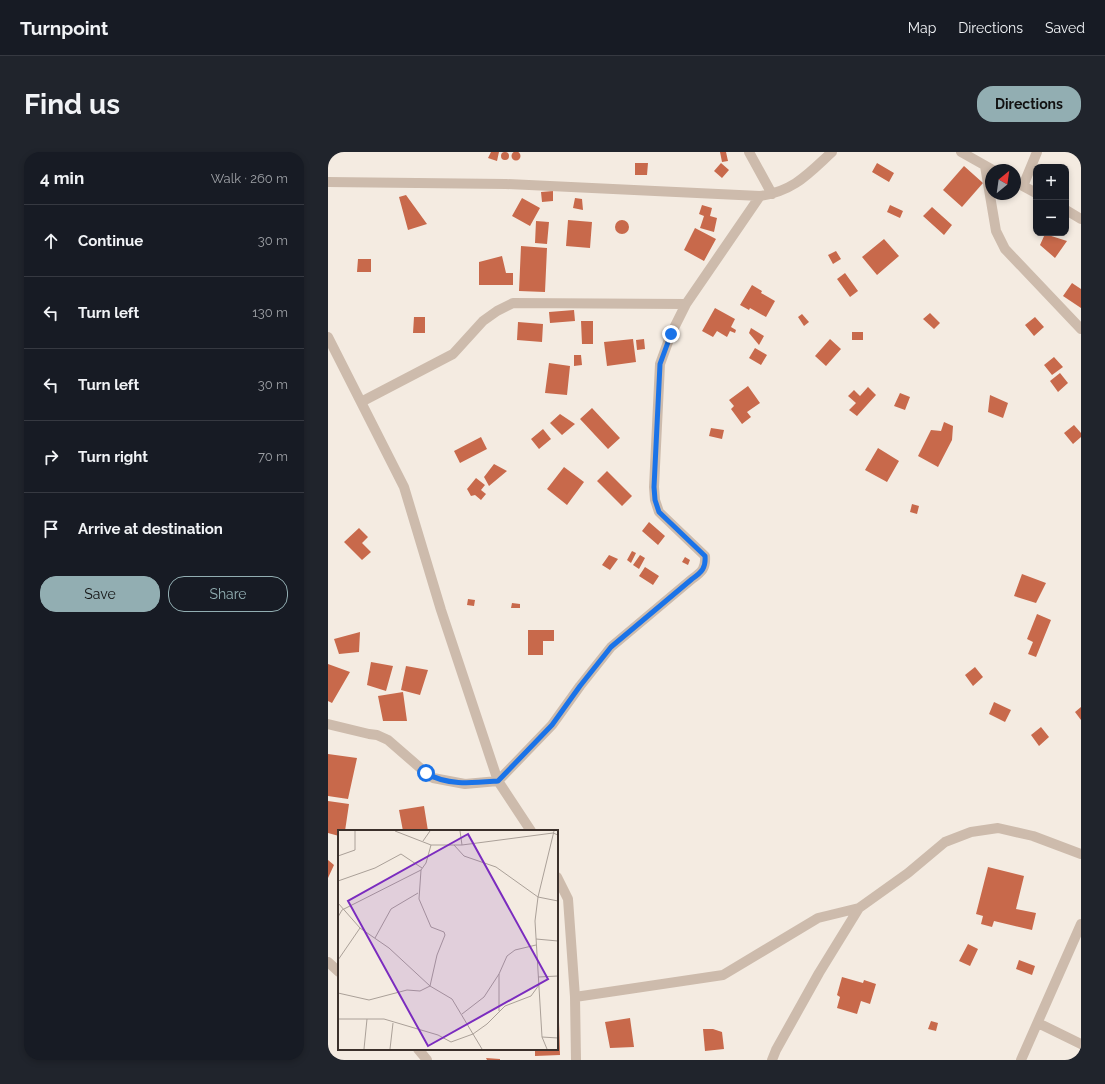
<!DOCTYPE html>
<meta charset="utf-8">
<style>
body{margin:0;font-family:Raleway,sans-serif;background:#20242c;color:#f1f3f6}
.controls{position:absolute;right:12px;top:12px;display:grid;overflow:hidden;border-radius:8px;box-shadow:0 2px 6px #0003}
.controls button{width:36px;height:36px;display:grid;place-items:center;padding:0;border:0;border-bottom:1px solid #363941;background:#171b24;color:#f1f3f6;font:20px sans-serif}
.compass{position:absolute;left:657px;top:12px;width:36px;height:36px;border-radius:50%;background:#171b24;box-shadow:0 2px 6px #0003;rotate:29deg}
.stop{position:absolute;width:12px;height:12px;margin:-9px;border:3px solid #1a73e8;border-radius:50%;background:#fff}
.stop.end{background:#1a73e8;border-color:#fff;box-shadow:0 1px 4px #0008}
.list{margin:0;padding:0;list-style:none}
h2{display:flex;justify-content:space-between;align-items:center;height:52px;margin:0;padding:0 16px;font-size:17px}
h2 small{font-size:13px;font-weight:400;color:#9ea1a6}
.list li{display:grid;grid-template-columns:26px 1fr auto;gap:12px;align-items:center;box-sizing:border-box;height:72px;padding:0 16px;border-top:1px solid #363941}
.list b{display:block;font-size:15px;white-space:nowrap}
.list em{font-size:13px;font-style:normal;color:#9ea1a6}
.actions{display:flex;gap:8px;padding:12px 16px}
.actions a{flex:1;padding:9px 0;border:1px solid #92aeb2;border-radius:16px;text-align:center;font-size:14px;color:#92aeb2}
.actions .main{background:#92aeb2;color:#111}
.icon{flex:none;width:22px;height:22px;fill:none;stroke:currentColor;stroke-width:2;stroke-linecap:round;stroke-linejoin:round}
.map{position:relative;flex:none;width:753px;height:908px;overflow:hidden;border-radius:16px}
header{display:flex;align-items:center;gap:24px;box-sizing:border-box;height:56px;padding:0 20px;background:#171b24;border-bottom:1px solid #363941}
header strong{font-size:19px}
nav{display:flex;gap:22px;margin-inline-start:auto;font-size:14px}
.intro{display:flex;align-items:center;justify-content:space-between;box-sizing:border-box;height:96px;padding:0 24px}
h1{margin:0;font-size:28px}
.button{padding:10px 18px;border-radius:16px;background:#92aeb2;color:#111;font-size:14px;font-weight:700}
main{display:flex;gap:24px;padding:0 24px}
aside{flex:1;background:#171b24;border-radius:16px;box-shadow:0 2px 6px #0003}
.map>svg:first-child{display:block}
</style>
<header>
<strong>Turnpoint</strong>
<nav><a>Map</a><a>Directions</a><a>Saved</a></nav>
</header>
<div class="intro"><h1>Find us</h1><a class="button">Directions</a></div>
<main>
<aside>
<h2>4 min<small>Walk · 260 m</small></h2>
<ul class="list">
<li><svg class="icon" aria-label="ahead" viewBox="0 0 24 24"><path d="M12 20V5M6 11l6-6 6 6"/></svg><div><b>Continue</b></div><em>30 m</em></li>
<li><svg class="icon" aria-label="left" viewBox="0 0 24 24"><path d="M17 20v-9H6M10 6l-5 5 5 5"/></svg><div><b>Turn left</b></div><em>130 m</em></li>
<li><svg class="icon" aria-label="left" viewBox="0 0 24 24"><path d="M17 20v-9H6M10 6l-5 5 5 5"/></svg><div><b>Turn left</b></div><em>30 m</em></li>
<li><svg class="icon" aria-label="right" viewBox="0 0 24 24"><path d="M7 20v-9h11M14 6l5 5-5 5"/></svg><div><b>Turn right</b></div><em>70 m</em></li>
<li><svg class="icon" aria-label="arrive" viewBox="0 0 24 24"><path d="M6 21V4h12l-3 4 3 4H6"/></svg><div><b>Arrive at destination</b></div></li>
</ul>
<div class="actions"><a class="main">Save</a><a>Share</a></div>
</aside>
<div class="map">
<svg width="753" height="908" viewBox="0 0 753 908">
<rect width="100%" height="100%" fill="#f4ebe1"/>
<path fill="#c8694b" d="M183.5 4a4.5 4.5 0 1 1 9 0a4.5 4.5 0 1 1-9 0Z
M173 4a4 4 0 1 1 8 0a4 4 0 1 1-8 0Z
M163 0H171L169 9 160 6Z
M392 0H398L400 9 394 10Z
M307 11H320L319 23H307Z
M393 11 401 18 394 26 386 19Z
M549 11 566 21 561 30 544 20Z
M636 14 655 31 634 55 615 38Z
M225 39V49L214 50 213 40Z
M78 43 99 72 80 78 71 45Z
M194 46 212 56 202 74 184 64Z
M247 46 254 47 255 58 245 56Z
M374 53 384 56 382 64 389 66 386 80 372 76 376 64 371 62Z
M562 53 575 59 572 66 559 60Z
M604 55 624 73 616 83 595 64Z
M240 68 264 70 262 96 238 94Z
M287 75a7 7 0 1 1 14 0a7 7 0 1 1-14 0Z
M208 69 221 70 219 92 207 91Z
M367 76 388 87 376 109 356 98Z
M717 82 739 89 727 106 712 93Z
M556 87 571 104 549 123 534 105Z
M193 94 219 96 217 140 191 139Z
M508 99 513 107 505 112 500 103Z
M174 104 178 121H185V133H151V110Z
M30 107H43V120H29Z
M517 121 530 139 522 145 509 127Z
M744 131 753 137V156L735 144Z
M424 133 434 139 433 141 447 149 438 165 422 156 421 158 412 153Z
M387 156 407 167 403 175 408 178 407 181 402 179 399 185 389 179 385 185 374 179Z
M246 158 247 169 222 171 221 160Z
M602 161 612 171 606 177 595 167Z
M474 162 481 170 476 174 470 165Z
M86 165H97V181H85Z
M707 165 716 175 706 184 697 173Z
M253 169H265V192H254Z
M190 170 215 172 214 190 189 188Z
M423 176 436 184 431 193 421 181Z
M524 180H535V188H524Z
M305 187 308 210 279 214 276 190Z
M316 187 317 197 309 198 308 188Z
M502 187 513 197 498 214 487 204Z
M427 196 439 203 433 213 421 206Z
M246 203H253L254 213 246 214Z
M726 205 735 215 724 223 716 213Z
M221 211 242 214 239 243 217 241Z
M732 221 740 231 730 240 722 229Z
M420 234 432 251 419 260 423 265 414 272 403 257 406 254 401 248Z
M540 235 548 243 529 264 521 258 528 251 520 244 526 238 532 244Z
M572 241 582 245 577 258 566 254Z
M662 243 680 251 675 266 660 260Z
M264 256 292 286 280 297 252 267Z
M232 262 247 272 234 283 222 271Z
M616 270 625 274 624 288 610 315 590 304 603 278 613 279Z
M746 273 753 281V285L745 292 736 281Z
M383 276 396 278 394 287 381 284Z
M215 277 223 287 211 297 203 287Z
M153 285 159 297 132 311 126 299Z
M550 296 571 309 559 330 537 318Z
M166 312 179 319 161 334 156 325Z
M236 315 256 330 239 353 219 337Z
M279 319 304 344 294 354 269 329Z
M148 326 157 333 153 338 158 342 153 348 147 343 143 344 139 337Z
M584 352 591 354 589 362 582 360Z
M321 370 337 384 330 393 314 379Z
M31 376 40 385 34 391 43 400 34 408 16 390Z
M304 399 308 401 303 411 299 408Z
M281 403 290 407 282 418 274 413Z
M312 403 317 406 311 417 305 413Z
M357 405 362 408 360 413 354 410Z
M317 415 331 424 325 433 311 424Z
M694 422 718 431 708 451 686 444Z
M140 447 147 448 146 454 139 453Z
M184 451 192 452V456H183Z
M709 462 723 468 708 505 700 502 705 490 699 487Z
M200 478H226V489H215V503H200Z
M32 480 31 500 11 502 6 487Z
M43 510 65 514 58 539 39 533Z
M0 512 22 520 4 551 0 549Z
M78 514 100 518 92 543 73 538Z
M647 515 655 525 645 534 637 523Z
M75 540 79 569H55L50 544Z
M666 550 683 558 677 570 661 562Z
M753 555V568L747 560Z
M713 575 721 585 711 594 703 583Z
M0 602 29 606 20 647 0 644Z
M0 649 21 652 17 679H11V684L0 681Z
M96 654 100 679H75L71 658Z
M0 708 6 713 0 726Z
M660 715 696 724 688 757 708 761 704 778 666 769 664 775 653 772 655 764 648 762Z
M640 792 650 797 642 814 631 809Z
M691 808 707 814 704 823 688 817Z
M514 825 535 831 536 828 548 832 542 852 533 849 529 862 509 856 512 845 509 843Z
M302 866 306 895 282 896 277 870Z
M603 869 610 871 608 879 600 877Z
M229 870H231L232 903 207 904V897H229Z
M375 877H385L394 880 396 897 377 899Z
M165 897H179V899L165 898Z
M158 906 172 907V908H159Z"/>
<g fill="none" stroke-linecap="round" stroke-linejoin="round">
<path stroke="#cdbbac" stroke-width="10" d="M421 0 444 42
M633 0 665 18
M657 14 668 79 677 97 753 177
M0 30 178 32 432 44
M687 30 695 34 709 0
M695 34 708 41
M738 58 753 67
M0 185 76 335 113 458 170 629 203 679
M33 250 125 202 155 169 169 159 185 151 358 152
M0 572 41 582 49 583 60 588 98 621 105 626 137 632 170 629 224 573 252 534 283 495 364 427C374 420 378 416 377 404L331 360 327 348 326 335 332 212 343 182 358 152 432 44C466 39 480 22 504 0
M229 725 240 747 247 845 248 908
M0 810 11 820
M247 845 395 823 490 766 531 756
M710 871 753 892
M90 897 99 908
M444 908 448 898 491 821 531 756 580 721 617 690 643 680 670 676 705 684 753 702
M693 908 753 772"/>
</g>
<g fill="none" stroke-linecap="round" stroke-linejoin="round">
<path stroke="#1a73e8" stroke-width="5" d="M98 621C119 634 145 631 170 629L224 573 252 534 283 495 364 427C374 420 378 416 377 404L331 360 327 348 326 335 332 212 343 182"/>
</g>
<g transform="translate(10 678)">
<rect width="220" height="220" fill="#f4ebe1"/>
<path fill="none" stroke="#aaa098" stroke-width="1" d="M57 1 93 15H124L122 1M85 11 92 1M116 15 126 26 158 37 200 67 220 71M124 15 215 3 220 5M0 26 17 20V1M0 51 37 38 63 24 84 38M0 73 22 98 51 118 92 156 114 169 144 219M0 87 4 80 83 40M37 108 53 79 80 63M198 109 220 111M0 130 22 98M200 147 220 146M0 163 31 170 69 160 82 161 92 156 99 125 107 105 106 102 93 97 81 69 83 40 88 33 93 15M161 181V144L169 126 177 120 198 115M124 184 146 167 161 144M0 189H46L100 205 113 212 135 204 149 194 167 176 193 166 201 155M204 207 220 208M26 219 29 189M52 219 55 193M209 219 204 207 197 91 200 67 216 1"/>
<path fill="#7b2cbf" fill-opacity="0.15" stroke="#7b2cbf" stroke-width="2" d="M130 4 210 149 90 216 10 71Z"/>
<rect width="220" height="220" fill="none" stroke="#3b302b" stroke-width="2"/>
</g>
</svg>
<div class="controls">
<button>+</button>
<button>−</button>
</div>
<svg class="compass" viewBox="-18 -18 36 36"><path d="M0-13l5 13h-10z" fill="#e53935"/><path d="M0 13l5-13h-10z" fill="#9ea1a6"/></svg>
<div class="stop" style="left:98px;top:621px"></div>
<div class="stop end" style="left:343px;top:182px"></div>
</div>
</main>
